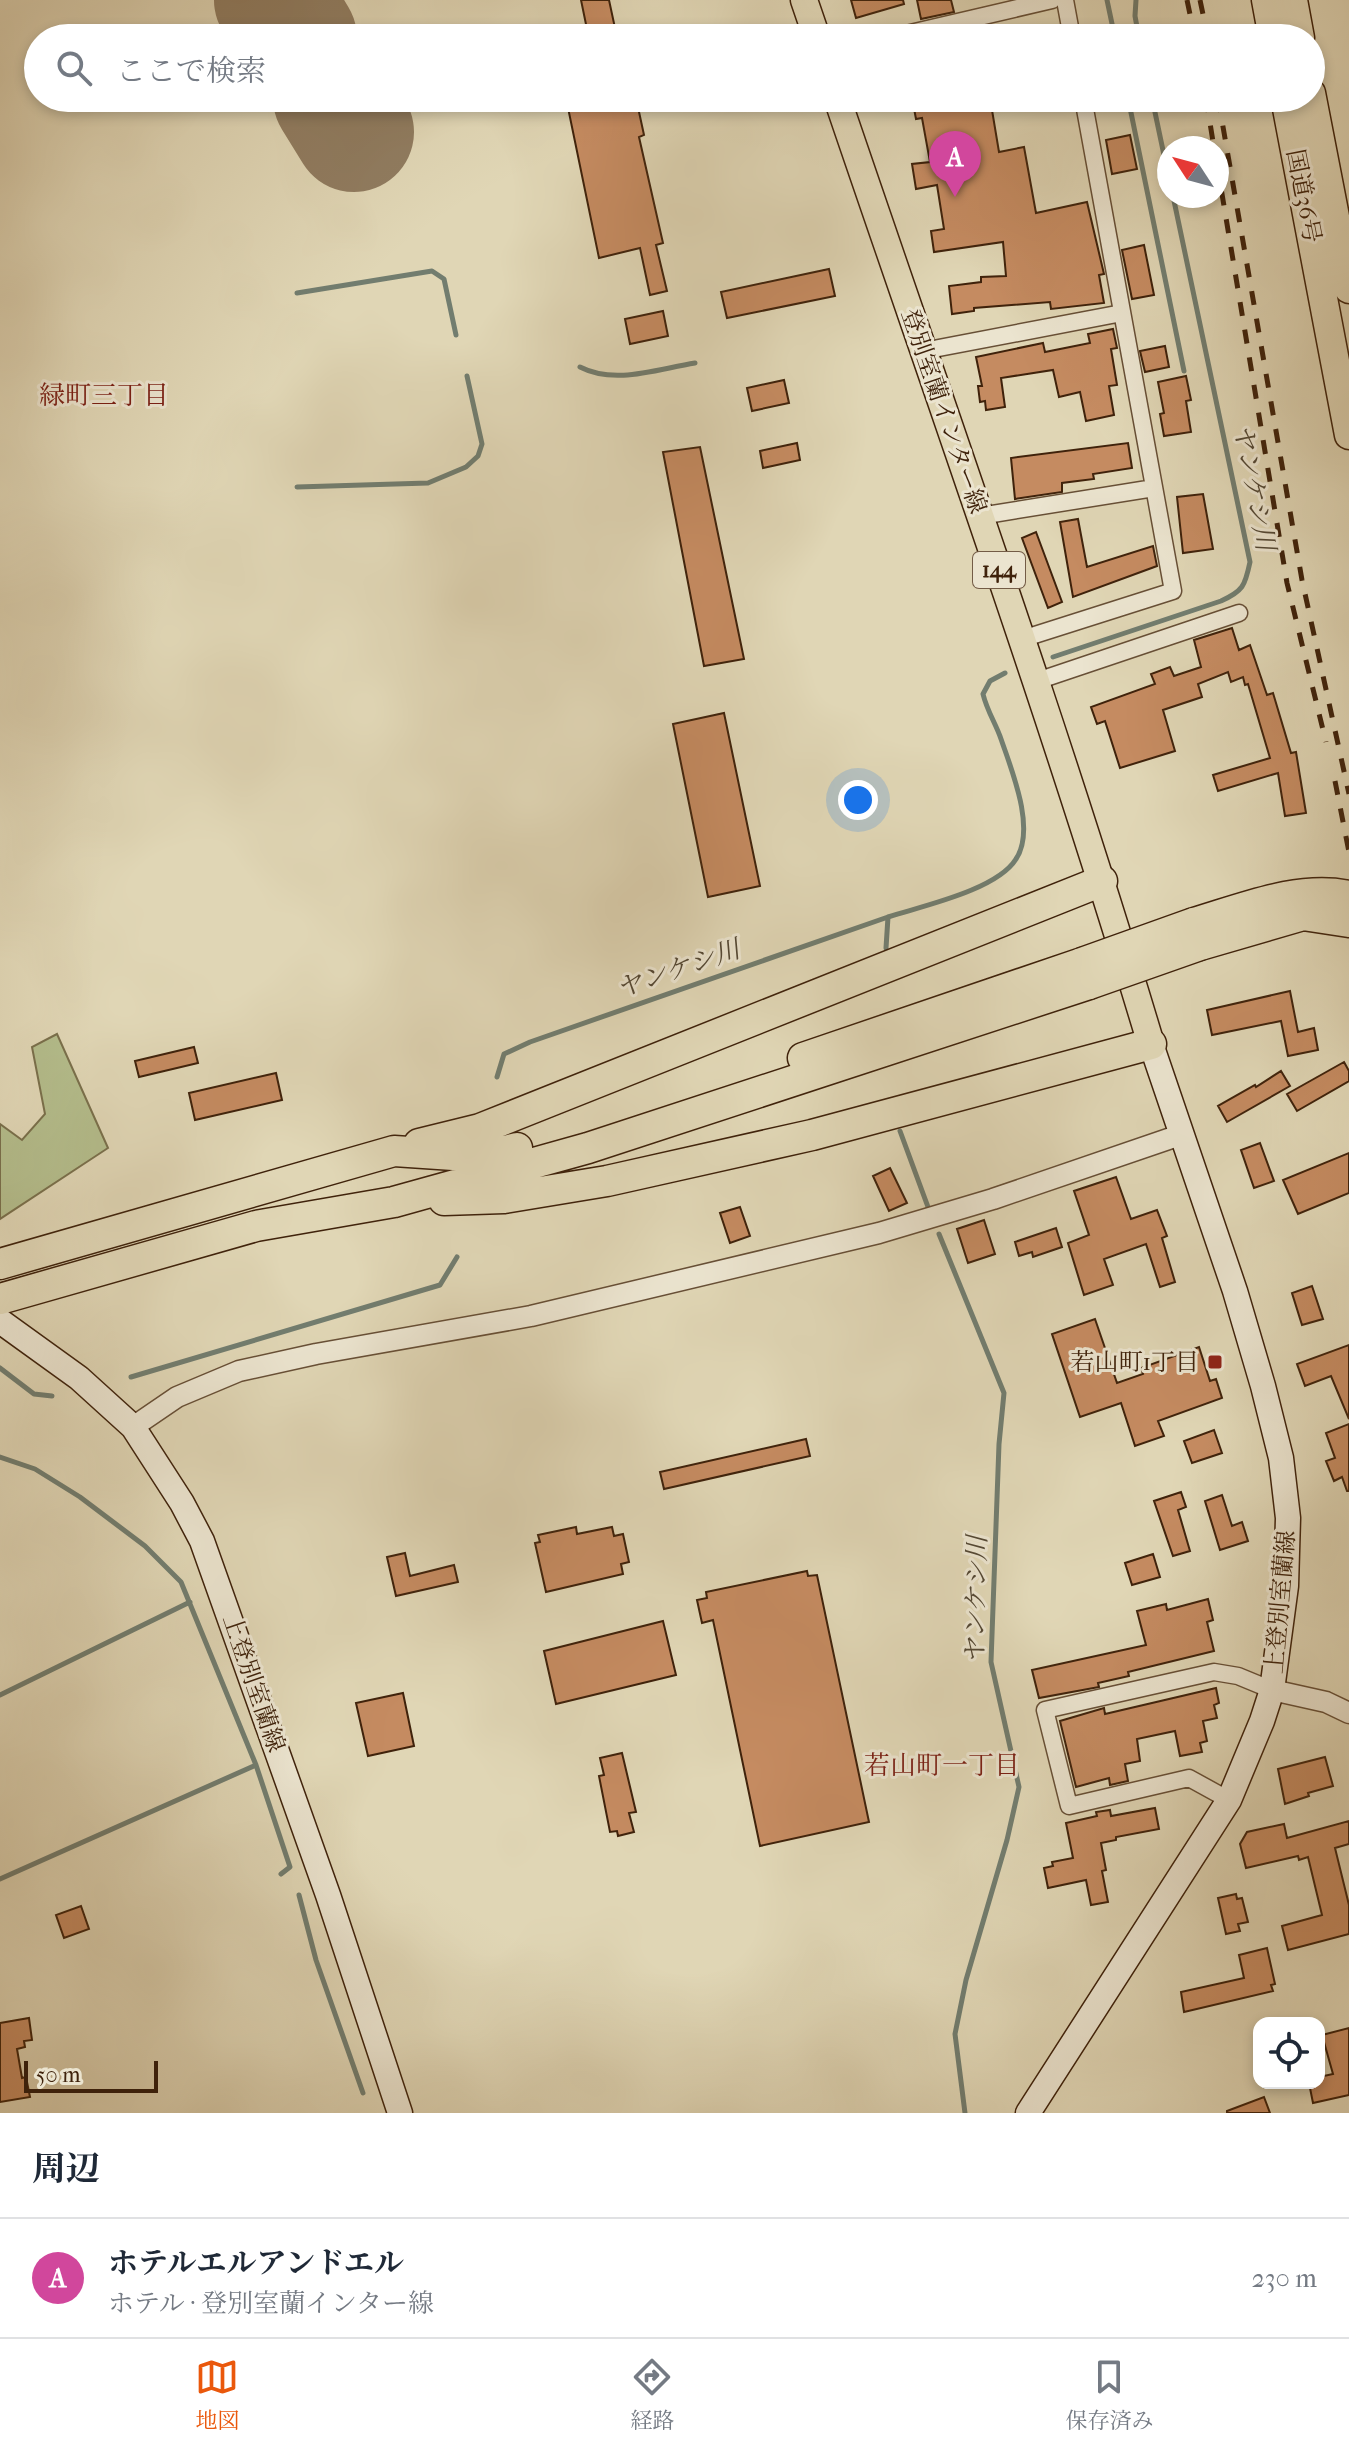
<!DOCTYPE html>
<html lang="ja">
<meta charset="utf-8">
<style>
body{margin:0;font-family:"IM FELL French Canon","Noto Serif JP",serif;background:#f6f6f7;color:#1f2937}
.controls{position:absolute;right:24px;bottom:24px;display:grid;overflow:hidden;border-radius:16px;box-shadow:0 4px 12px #0003}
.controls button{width:72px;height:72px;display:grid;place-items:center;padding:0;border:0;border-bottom:2px solid #e0e1e3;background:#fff;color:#1f2937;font:40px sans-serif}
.compass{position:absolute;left:1157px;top:136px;width:72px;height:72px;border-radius:50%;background:#fff;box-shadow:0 4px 12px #0003;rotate:306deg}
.scale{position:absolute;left:24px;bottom:20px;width:134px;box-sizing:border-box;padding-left:8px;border:4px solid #3f220b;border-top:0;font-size:22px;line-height:28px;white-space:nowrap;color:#3f220b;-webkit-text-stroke:6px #ebe4cf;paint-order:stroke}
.you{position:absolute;left:858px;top:800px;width:28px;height:28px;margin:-20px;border:6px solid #fff;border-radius:50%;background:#1a73e8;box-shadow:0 0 0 12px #1a73e833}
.badge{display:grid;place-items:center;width:52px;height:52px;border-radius:50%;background:#ea580c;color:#fff;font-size:26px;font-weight:700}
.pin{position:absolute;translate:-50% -66px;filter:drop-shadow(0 2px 4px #0008)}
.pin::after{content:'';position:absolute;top:42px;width:28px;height:24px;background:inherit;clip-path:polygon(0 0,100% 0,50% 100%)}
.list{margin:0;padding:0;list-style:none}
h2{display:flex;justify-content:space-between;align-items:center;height:104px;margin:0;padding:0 32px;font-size:34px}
h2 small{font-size:26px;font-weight:400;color:#747a83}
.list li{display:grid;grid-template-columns:52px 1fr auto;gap:24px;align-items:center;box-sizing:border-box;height:120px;padding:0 32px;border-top:2px solid #e0e1e3}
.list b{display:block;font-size:30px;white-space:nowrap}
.list p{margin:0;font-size:26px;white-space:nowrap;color:#747a83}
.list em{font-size:26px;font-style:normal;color:#747a83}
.icon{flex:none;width:44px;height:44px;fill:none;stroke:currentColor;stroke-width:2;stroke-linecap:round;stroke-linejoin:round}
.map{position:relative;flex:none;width:1349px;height:2113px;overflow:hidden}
.search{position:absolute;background:#fff;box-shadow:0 4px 12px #0003;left:24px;right:24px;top:24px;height:88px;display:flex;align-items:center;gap:20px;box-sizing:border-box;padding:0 28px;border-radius:44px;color:#747a83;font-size:30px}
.sheet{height:224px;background:#fff}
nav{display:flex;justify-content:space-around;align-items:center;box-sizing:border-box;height:112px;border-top:2px solid #e0e1e3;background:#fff;font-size:22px;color:#747a83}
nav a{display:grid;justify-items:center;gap:4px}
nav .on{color:#ea580c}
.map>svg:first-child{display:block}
</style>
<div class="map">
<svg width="1349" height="2113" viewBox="0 0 1349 2113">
<rect width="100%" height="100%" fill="#e0d6b5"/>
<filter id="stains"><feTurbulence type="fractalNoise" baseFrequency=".0025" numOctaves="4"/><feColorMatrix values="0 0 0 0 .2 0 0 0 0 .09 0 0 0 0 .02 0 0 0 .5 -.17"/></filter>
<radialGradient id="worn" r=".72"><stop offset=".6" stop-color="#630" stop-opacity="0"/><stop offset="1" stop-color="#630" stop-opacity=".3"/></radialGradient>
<path fill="#b4bd8c" stroke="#7a704c" stroke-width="2" d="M57 1034 108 1148 0 1219V1124L22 1140 45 1114 32 1047Z"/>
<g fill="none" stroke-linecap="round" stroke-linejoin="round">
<path stroke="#727d6f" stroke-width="5" d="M1107 0 1115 38
M1136 0 1135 16 1139 38
M1128 98 1184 371
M1152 98 1169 179
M297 293 432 271 444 279 456 335
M580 367C615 385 657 369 695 363
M297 487 428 483 466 467 478 456 482 444 467 376
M1053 657 1221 601C1243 591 1245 586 1250 562L1173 196
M886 948 888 917C922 906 997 890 1016 859 1036 829 1012 771 1001 739 996 724 987 711 983 694L990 681 1005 673
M497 1077 504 1054 530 1042 888 917
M900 1131 928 1207
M939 1234 1004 1393 999 1444 991 1662 1019 1787 1007 1840 966 1980 955 2034 965 2113
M0 1368 34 1394 52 1396
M131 1377 440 1285 457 1257
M0 1457 35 1469 80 1497 145 1546 181 1582 256 1765 290 1867 281 1874
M0 1695 190 1602
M0 1879 256 1765
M299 1895 316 1960 363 2093"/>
<path stroke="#907c60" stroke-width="120" d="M274 0 297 38
M333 98 354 132"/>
</g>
<path fill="#c58b61" stroke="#3f220b" stroke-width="2" d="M581 0H609L615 28 588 34Z
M851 0H903L904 4 856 18Z
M917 0H951L954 12 921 19Z
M566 98H636L644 135 639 137 663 243 656 245 667 291 650 295 640 248 599 258Z
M912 98H990L999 152 1024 147 1036 213 1087 202 1104 274 1099 275 1104 303 1051 309 1050 302 974 308V311L952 314 949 286 981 282V277L1006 276 1003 242 934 252 931 231 944 229 937 185 916 189 912 164 930 162 922 118 916 119Z
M1130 135 1137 169 1112 174 1106 140Z
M1144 245 1154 295 1132 299 1122 250Z
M829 269 835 296 727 318 721 292Z
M663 311 668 336 630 344 625 319Z
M1113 329 1117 348 1111 349 1117 385 1109 386 1114 415 1086 421 1080 392 1059 397 1053 370 1001 378 1005 407 986 410 985 401 980 402 978 386H982L976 357 1043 343 1045 352 1090 343 1088 334Z
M1165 346 1169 367 1145 372 1140 351Z
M1186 376 1191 400 1186 401 1191 432 1164 436 1160 414 1164 413 1158 382Z
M784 380 789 403 752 411 747 388Z
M797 443 800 460 763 468 760 451Z
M1128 443 1132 468 1093 474 1094 479 1062 483V492L1015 499 1011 458Z
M700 447 744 659 704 666 663 452Z
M1203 494 1213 549 1183 553 1177 497Z
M1078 519 1087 567 1153 546 1157 566 1073 597 1060 522Z
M1036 532 1062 602 1048 608 1022 538Z
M1232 628 1239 650 1250 645 1267 695 1273 693 1291 753 1296 752 1306 813 1285 816 1278 773 1218 791 1213 775 1270 758 1248 684 1245 685 1243 677 1231 682 1228 672 1198 684 1202 697 1163 710 1175 751 1120 768 1105 721 1097 724 1091 707 1155 684 1151 674 1170 667 1174 676 1201 667 1194 640Z
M724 713 760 886 708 897 673 724Z
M1290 991 1298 1032 1314 1028 1318 1050 1288 1056 1281 1021 1212 1035 1207 1010Z
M194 1047 198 1063 139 1077 135 1061Z
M1344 1062 1349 1071V1081L1297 1111 1287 1094Z
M1281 1071 1290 1086 1227 1122 1218 1106 1255 1085 1256 1087Z
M276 1073 282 1100 195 1120 189 1093Z
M1260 1143 1274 1181 1254 1188 1241 1150Z
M1349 1153V1193L1298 1214 1283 1180Z
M890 1168 907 1203 889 1211 873 1176Z
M1116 1177 1131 1219 1157 1210 1167 1236 1162 1238 1175 1282 1160 1287 1146 1244 1104 1259 1113 1285 1084 1295 1068 1243 1089 1235 1074 1191Z
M740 1207 750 1236 730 1243 720 1213Z
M984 1220 995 1254 968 1263 957 1229Z
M1056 1228 1062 1247 1033 1257 1032 1252 1019 1256 1015 1242Z
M1312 1286 1323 1319 1302 1325 1292 1293Z
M1095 1319 1117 1383 1143 1374 1141 1368 1199 1347 1210 1381 1216 1379 1222 1398 1158 1421 1164 1436 1135 1446 1121 1403 1080 1417 1052 1334Z
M1349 1345V1419L1331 1376 1305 1386 1297 1364Z
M1349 1424V1491H1347L1342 1477 1334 1481 1326 1461 1335 1458 1326 1433Z
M1214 1430 1222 1453 1192 1463 1184 1441Z
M806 1439 810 1456 664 1489 660 1472Z
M1181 1492 1186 1507 1178 1510 1190 1551 1173 1556 1154 1501Z
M1222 1495 1232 1526 1242 1522 1248 1541 1220 1550 1205 1501Z
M576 1527 577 1534 612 1527 614 1536 623 1534 629 1562 621 1564 623 1574 546 1592 535 1543 540 1542 538 1535Z
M405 1553 410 1576 454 1565 458 1582 396 1596 387 1557Z
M1153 1554 1160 1577 1132 1585 1125 1563Z
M807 1571 808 1576 817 1575 869 1822 760 1846 713 1620 702 1623 697 1600 707 1598 706 1592Z
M1208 1599 1213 1620 1207 1622 1214 1651 1128 1672 1129 1676 1098 1683 1099 1687 1039 1698 1032 1670 1146 1645 1137 1611 1166 1604 1167 1610Z
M663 1621 676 1675 556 1704 544 1651Z
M1216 1688 1219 1703 1214 1705 1217 1718 1203 1721 1207 1741 1200 1743 1202 1752 1180 1756 1175 1731 1137 1739 1140 1761 1125 1764 1128 1781 1110 1785 1109 1778 1076 1787 1060 1721 1104 1708 1105 1714Z
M403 1693 414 1746 368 1756 356 1703Z
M622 1753 636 1812 629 1813 634 1832 618 1836 617 1831 610 1832 599 1776 604 1775 600 1758Z
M1325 1757 1333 1786 1308 1793 1309 1796 1285 1804 1278 1769Z
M1155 1808 1159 1829 1116 1837V1840L1101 1843 1106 1870 1102 1871 1108 1902 1091 1905 1086 1880 1048 1888 1044 1868 1053 1866 1052 1862 1073 1858 1066 1823 1097 1816 1096 1812 1110 1810 1111 1816Z
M1349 1821V1844L1335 1848 1349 1905V1934L1288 1950 1282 1926 1322 1915 1308 1857 1299 1860 1298 1856 1246 1868 1240 1844 1247 1832 1284 1824 1287 1838Z
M1236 1894 1237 1899 1242 1898 1248 1922 1238 1924 1240 1931 1226 1934 1218 1898Z
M81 1906 89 1929 64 1938 56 1915Z
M1267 1948 1275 1984 1271 1985 1273 1991 1184 2012 1181 1992 1244 1978 1239 1955Z
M29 2018 32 2040 24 2041 25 2047 17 2049 22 2078 26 2077 30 2097 0 2102V2023Z
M1349 2028V2095L1313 2103 1309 2083H1319V2077L1333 2074 1322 2035Z
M1264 2097 1270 2113H1227V2111Z"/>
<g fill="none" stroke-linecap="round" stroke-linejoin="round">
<g stroke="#674f36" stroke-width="19">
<path id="minor" d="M1065 0 1072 38
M889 38 1052 0
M923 351 1122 313
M980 516 1154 488
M1022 639 1173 591 1083 98
M1037 681 1239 613
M1229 1800 1189 1778 1069 1806 1045 1710 1214 1672 1238 1676 1272 1690"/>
</g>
<g stroke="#674f36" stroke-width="23">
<path id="tertiary" d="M133 1427 177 1397 239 1371 316 1354 531 1316 879 1233 993 1199 1183 1134
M1272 1690 1326 1702 1349 1713"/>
</g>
<g stroke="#3f220b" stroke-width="27">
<path id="secondary" d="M0 1321 79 1378 133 1427 182 1503 202 1541 328 1895 400 2113
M1028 2113 1229 1800 1262 1721 1272 1690 1286 1586 1288 1518 1281 1458 1263 1386 1235 1291 1151 1044"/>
</g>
<g stroke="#3f220b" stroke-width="29">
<path id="primary" d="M804 0 817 38
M837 98C944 413 1056 726 1151 1044"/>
</g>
<g stroke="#3f220b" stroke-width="31">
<path id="trunk" d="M1266 0 1273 38
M1293 0 1300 38
M1311 93 1349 289
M1285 98 1349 435"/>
</g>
<g stroke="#3f220b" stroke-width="33">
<path id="motorway" d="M1194 923C1242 909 1299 885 1349 896
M1200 945 1303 915 1349 922
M803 1058 1082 963
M419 1144 480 1129 1102 881
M444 1200 504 1198 607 1181 812 1135 1151 1044
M0 1264 394 1151 483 1157 517 1148
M0 1299 256 1226 394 1202 588 1148 1089 984"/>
</g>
<use href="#minor" stroke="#ebe4cf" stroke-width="16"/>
<use href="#tertiary" stroke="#ebe4cf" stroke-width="20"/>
<use href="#secondary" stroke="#ebe4cf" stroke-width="24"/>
<use href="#primary" stroke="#e0d6b5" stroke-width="26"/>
<use href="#trunk" stroke="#e0d6b5" stroke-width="28"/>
<use href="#motorway" stroke="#e0d6b5" stroke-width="30"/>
<path stroke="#3f220b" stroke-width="5" stroke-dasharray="14 14" stroke-linecap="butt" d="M1187 0 1195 38
M1200 0 1208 38
M1206 98 1214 148
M1218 98 1302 580 1349 794
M1217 164 1287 583 1326 742
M1335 781 1349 852"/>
<g stroke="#3f220b" stroke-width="33" stroke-linecap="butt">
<path id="motorway-bridge" d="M1082 963 1194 923
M1089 984 1200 945"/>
</g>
<use href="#motorway-bridge" stroke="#e0d6b5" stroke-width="30"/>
</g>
<rect fill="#8f2418" stroke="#ebe4cf" stroke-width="3" x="1207" y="1354" width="16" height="16" rx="4"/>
<g text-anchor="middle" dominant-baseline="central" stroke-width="6" stroke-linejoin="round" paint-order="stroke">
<rect fill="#ebe4cf" stroke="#735c46" stroke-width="2" x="973" y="552" width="52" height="36" rx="6"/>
<g font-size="22" font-weight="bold" fill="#3f220b">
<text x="999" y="570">144</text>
</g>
<g font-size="24" fill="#3f220b" stroke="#ebe4cf">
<text transform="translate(1304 196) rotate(79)">国道36号</text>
<text transform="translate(944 411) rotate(71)">登別室蘭インター線</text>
<text transform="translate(1280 1602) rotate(-85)">上登別室蘭線</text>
<text transform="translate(254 1683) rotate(71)">上登別室蘭線</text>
</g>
<g font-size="24" fill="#3f220b" stroke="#ebe4cf" text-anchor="end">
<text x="1199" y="1362">若山町1丁目</text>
</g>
<g font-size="26" fill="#7a1f14" stroke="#ebe4cf">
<text x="104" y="395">緑町三丁目</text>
<text x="942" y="1765">若山町一丁目</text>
</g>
<g font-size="26" font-style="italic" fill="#544834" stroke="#ebe4cf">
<text transform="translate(1254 487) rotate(79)">ヤンケシ川</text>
<text transform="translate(678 969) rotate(-19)">ヤンケシ川</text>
<text transform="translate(976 1600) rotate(-89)">ヤンケシ川</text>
</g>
</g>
<rect width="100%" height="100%" filter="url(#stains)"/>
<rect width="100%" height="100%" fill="url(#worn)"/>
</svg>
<div class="controls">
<button><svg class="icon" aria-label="locate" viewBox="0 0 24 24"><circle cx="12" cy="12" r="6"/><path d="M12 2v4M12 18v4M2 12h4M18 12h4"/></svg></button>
</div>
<svg class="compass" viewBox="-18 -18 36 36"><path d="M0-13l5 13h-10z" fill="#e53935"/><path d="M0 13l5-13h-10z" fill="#747a83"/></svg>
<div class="scale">50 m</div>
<div class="you"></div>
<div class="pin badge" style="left:955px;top:197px;background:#d1479c">A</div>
<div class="search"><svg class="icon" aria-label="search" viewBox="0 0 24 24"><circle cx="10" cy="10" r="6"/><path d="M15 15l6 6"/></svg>ここで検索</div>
</div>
<section class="sheet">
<h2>周辺<small></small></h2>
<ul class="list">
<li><span class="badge" style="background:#d1479c">A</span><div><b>ホテルエルアンドエル</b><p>ホテル · 登別室蘭インター線</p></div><em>230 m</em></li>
</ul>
</section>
<nav>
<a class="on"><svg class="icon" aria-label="map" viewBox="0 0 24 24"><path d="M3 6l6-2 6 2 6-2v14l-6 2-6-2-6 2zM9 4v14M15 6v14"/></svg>地図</a>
<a><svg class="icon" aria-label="directions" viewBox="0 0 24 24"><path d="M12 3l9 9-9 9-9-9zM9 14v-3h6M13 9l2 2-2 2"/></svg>経路</a>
<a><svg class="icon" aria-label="saved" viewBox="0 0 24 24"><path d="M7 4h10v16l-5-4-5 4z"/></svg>保存済み</a>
</nav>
